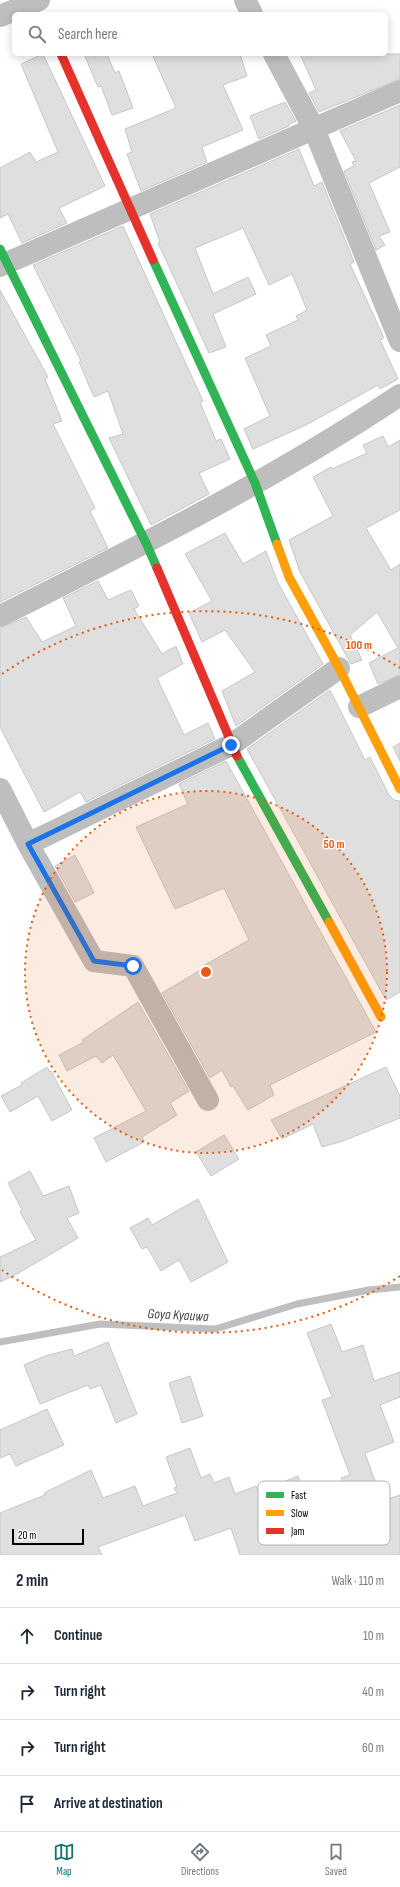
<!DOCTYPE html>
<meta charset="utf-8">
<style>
body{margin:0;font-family:"Sofia Sans Condensed",sans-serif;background:#f6f6f7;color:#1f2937}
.scale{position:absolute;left:12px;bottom:10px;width:72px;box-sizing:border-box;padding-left:4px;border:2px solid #000;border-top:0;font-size:11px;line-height:14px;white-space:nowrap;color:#000;-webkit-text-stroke:3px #fff;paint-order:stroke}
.stop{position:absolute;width:12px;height:12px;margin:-9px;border:3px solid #1a73e8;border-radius:50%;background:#fff}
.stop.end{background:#1a73e8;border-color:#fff;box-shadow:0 1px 4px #0008}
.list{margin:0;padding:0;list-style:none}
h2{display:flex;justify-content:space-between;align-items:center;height:52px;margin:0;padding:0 16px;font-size:17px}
h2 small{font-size:13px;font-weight:400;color:#747a83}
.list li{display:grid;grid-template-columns:26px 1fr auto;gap:12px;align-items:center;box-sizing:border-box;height:56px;padding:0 16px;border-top:1px solid #e0e1e3}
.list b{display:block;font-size:15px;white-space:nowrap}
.list em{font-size:13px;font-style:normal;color:#747a83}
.icon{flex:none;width:22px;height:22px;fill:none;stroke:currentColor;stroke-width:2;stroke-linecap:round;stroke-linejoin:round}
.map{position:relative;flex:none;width:400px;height:1555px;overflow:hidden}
.search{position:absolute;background:#fff;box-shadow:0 2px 10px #0003;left:12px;right:12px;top:12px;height:44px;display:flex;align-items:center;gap:10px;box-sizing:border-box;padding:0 14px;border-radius:6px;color:#747a83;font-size:15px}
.sheet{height:276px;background:#fff}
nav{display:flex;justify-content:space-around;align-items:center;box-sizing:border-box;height:56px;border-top:1px solid #e0e1e3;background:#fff;font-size:11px;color:#747a83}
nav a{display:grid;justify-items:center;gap:2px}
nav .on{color:#0f766e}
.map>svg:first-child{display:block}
</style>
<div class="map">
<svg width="400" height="1555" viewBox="0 0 400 1555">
<rect width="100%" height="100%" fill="#fff"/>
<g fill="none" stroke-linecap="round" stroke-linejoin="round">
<path stroke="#bfbfbf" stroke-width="7" d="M0 1342 100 1324 215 1329 297 1304 369 1290 400 1287"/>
</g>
<path fill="#dfdfdf" stroke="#c7c7c7" d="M43 54 105 186 59 208 67 223 22 243 8 214 0 218V168L30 152 36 162 58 152 21 64Z
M84 54H107L115 73 119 71 133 108 112 115 101 86 98 87Z
M152 54H240L247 76 223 85 243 130 202 147 207 162 141 191 127 154 132 152 125 129 176 108Z
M300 54H400V79L319 112 309 93 316 90Z
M285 102 296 121 289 124V126L259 139 250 116Z
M400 105V167L369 183 390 232 379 236 385 245 376 250 344 171 354 166 352 162 356 161 340 131Z
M299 149 314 186 322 182 354 262 350 264 384 338 380 340 398 379 380 389 378 385 308 424 253 449 244 429 270 416 245 358 271 346 266 335 298 320 296 316 307 310 292 274 269 285 243 228 195 248 213 294 248 277 256 294 213 314 226 347 209 353 158 243 160 242 150 214Z
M123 226 203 401 200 402 216 441 221 439 230 459 199 473 209 494 151 525 109 438 123 434 108 391 94 397 79 362 81 361 33 265Z
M0 290 48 377 45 379 62 421 53 424 95 508 90 511 108 548 0 602Z
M383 436 388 447 400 440V510L366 528 391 570 400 564V675L378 684 369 663 398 648 377 612 350 635 362 660 351 664 300 572 289 540 333 516 313 477 331 467 332 469 367 453 363 445Z
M225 533 243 564 266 551 278 583 323 664 236 726 222 691 255 672 225 630 202 642 189 613 212 601 185 554Z
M98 581 108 600 131 590 139 606 134 609 162 654 176 646 183 664 157 678 184 735 208 723 215 739 86 802 80 792 44 812 0 727V628L26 617 42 642 76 626 63 598Z
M330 690 365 760 370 757 389 795 394 800 400 801V992L386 1000 247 749Z
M400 743V761L393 747Z
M226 761 376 1032 270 1085 274 1095 248 1110 233 1086 231 1087 222 1070 210 1078 162 993 204 968 203 966 249 940 224 888 175 909 136 827 188 804 179 784Z
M75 855 94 893 75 902 55 866Z
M138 1002 189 1091 170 1103 177 1115 142 1137 144 1142 106 1162 94 1138 146 1111 113 1055 102 1063 96 1056 67 1071 59 1055 84 1042 82 1040Z
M47 1067 50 1072 51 1071 72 1110 52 1121 38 1096 10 1112 1 1096 22 1085 21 1083Z
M386 1067 400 1096V1118L343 1141 322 1147 313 1124 282 1139 271 1120Z
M224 1135 239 1159 211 1176 196 1152Z
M30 1171 43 1196 69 1186 79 1213 67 1218 78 1238 17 1274 0 1282V1257L36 1240 20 1212 22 1210 8 1183Z
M198 1199 228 1262 191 1282 179 1260 161 1271 147 1247 142 1249 130 1228 148 1218 152 1225Z
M331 1324 342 1352 363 1345 374 1381 400 1372V1397L380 1405 394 1442 365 1453 382 1501 400 1495V1555H240L231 1528 195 1541 185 1515 98 1547 102 1555H0V1513L45 1495 44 1493 91 1470 103 1498 135 1486 143 1506 177 1493 174 1488 177 1487 166 1457 190 1448 201 1478 210 1474 214 1483 229 1477 235 1494 256 1486 258 1492 298 1476 306 1496 342 1482 341 1478 350 1475 322 1400 332 1397 307 1333Z
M108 1342 137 1414 116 1423 101 1385 90 1389 88 1385 40 1404 24 1365 45 1356 72 1349 74 1356Z
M190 1376 203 1416 182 1423 169 1383Z
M47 1409 64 1445 16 1466 10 1454 0 1458V1430Z"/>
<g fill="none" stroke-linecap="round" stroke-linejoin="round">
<path stroke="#bebebe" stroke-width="22" d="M245 0 252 14
M0 16 39 0
M274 54 314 129 400 341
M0 266 400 91
M0 616C136 548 273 480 400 395
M359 707 400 687
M0 789 28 844 94 961 133 966 208 1100
M28 844 231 745 339 668"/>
<path stroke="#30b455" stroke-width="9" d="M0 249 146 543 157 568
M153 260 255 483 277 544
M237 756 329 922"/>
<path stroke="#ff9f0a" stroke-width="9" d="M277 544 289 577 339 668 400 789
M329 922 381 1017"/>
<path stroke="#e5322d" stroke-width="9" d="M61 54 153 260
M157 568 237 756"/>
</g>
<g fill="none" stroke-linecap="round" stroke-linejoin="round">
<path stroke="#1a73e8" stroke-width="5" d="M133 966 94 961 28 844 231 745"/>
</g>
<circle cx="206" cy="972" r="181" fill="#e8590c" fill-opacity=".12"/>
<g fill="none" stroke="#e8590c" stroke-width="2" stroke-dasharray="2 4">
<circle cx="206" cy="972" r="181"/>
<path d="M400 1276A361 361 0 0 1 2 1270M2 674A361 361 0 0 1 400 668"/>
</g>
<g text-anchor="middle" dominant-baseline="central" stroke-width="3" stroke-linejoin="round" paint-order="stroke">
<g font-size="14" font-style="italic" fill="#444" stroke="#fff">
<text transform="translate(178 1315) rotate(3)">Goya Kyauwa</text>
</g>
</g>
<rect x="258" y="1481" width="132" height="64" rx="6" fill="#fff" stroke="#b2b2b2" stroke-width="1"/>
<rect x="266" y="1492" width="18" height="6" fill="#30b455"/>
<rect x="266" y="1510" width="18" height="6" fill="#ff9f0a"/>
<rect x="266" y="1528" width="18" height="6" fill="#e5322d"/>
<g font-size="11" fill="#000">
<text x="291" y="1499">Fast</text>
<text x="291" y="1517">Slow</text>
<text x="291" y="1535">Jam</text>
</g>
<circle cx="206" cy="972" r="6" fill="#e8590c" stroke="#fff" stroke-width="2"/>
<g font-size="12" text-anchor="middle" font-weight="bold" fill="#e8590c" stroke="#fff" stroke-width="3" stroke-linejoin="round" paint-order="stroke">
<text x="359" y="649">100 m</text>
<text x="334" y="848">50 m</text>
</g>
</svg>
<div class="scale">20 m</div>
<div class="stop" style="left:133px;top:966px"></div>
<div class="stop end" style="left:231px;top:745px"></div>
<div class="search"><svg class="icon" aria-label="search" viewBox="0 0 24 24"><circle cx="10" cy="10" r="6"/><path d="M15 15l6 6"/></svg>Search here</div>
</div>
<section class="sheet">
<h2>2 min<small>Walk · 110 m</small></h2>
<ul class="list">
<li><svg class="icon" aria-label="ahead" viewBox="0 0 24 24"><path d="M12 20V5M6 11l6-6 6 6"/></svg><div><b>Continue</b></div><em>10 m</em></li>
<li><svg class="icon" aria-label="right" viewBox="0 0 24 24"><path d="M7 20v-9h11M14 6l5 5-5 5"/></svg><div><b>Turn right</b></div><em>40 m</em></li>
<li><svg class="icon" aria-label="right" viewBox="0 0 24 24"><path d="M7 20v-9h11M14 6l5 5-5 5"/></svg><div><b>Turn right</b></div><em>60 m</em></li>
<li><svg class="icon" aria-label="arrive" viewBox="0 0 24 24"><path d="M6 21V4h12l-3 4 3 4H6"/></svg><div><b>Arrive at destination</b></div></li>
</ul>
</section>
<nav>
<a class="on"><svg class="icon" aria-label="map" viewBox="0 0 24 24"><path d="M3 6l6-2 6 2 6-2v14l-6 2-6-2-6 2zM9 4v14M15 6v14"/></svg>Map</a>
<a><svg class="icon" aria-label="directions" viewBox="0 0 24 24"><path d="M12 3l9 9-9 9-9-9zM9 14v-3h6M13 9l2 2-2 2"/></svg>Directions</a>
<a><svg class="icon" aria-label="saved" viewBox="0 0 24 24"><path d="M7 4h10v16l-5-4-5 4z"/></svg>Saved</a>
</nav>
